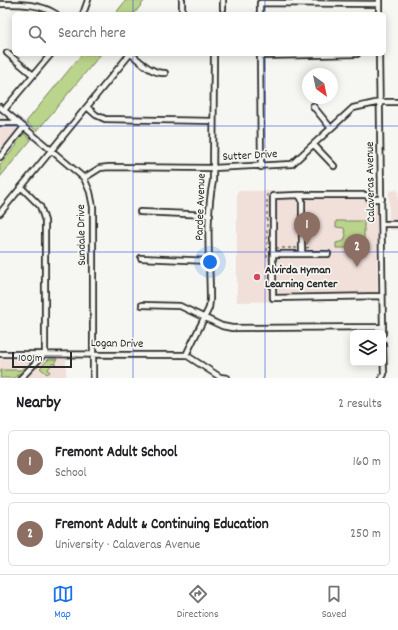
<!DOCTYPE html>
<meta charset="utf-8">
<style>
body{margin:0;font-family:Dekko,sans-serif;background:#f6f6f6;color:#202124}
.controls{position:absolute;right:12px;bottom:12px;display:grid;overflow:hidden;border-radius:6px;box-shadow:0 2px 10px #0003}
.controls button{width:36px;height:36px;display:grid;place-items:center;padding:0;border:0;border-bottom:1px solid #e0e0e0;background:#fff;color:#202124;font:20px sans-serif}
.compass{position:absolute;left:302px;top:68px;width:36px;height:36px;border-radius:50%;background:#fff;box-shadow:0 2px 10px #0003;rotate:147deg}
.scale{position:absolute;left:12px;bottom:10px;width:60px;box-sizing:border-box;padding-left:4px;border:2px solid #2b2b2b;border-top:0;font-size:11px;line-height:14px;white-space:nowrap;color:#2b2b2b;-webkit-text-stroke:3px #f6f6f2;paint-order:stroke}
.you{position:absolute;left:210px;top:262px;width:14px;height:14px;margin:-10px;border:3px solid #fff;border-radius:50%;background:#1a73e8;box-shadow:0 0 0 6px #1a73e833}
.badge{display:grid;place-items:center;width:26px;height:26px;border-radius:50%;background:#1a73e8;color:#fff;font-size:13px;font-weight:700}
.pin{position:absolute;translate:-50% -33px;filter:drop-shadow(0 1px 2px #0008)}
.pin::after{content:'';position:absolute;top:21px;width:14px;height:12px;background:inherit;clip-path:polygon(0 0,100% 0,50% 100%)}
.list{margin:0;padding:0;list-style:none}
h2{display:flex;justify-content:space-between;align-items:center;height:52px;margin:0;padding:0 16px;font-size:17px}
h2 small{font-size:13px;font-weight:400;color:#757577}
.list li{display:grid;grid-template-columns:26px 1fr auto;gap:12px;align-items:center;box-sizing:border-box;height:64px;margin:0 8px 8px;padding:0 8px;border:1px solid #e0e0e0;border-radius:6px}
.list b{display:block;font-size:15px;white-space:nowrap}
.list p{margin:0;font-size:13px;white-space:nowrap;color:#757577}
.list em{font-size:13px;font-style:normal;color:#757577}
.icon{flex:none;width:22px;height:22px;fill:none;stroke:currentColor;stroke-width:2;stroke-linecap:round;stroke-linejoin:round}
.map{position:relative;flex:none;width:398px;height:378px;overflow:hidden}
.search{position:absolute;background:#fff;box-shadow:0 2px 10px #0003;left:12px;right:12px;top:12px;height:44px;display:flex;align-items:center;gap:10px;box-sizing:border-box;padding:0 14px;border-radius:6px;color:#757577;font-size:15px}
.sheet{height:196px;background:#fff}
nav{display:flex;justify-content:space-around;align-items:center;box-sizing:border-box;height:56px;border-top:1px solid #e0e0e0;background:#fff;font-size:11px;color:#757577}
nav a{display:grid;justify-items:center;gap:2px}
nav .on{color:#1a73e8}
.map>svg:first-child{display:block}
</style>
<div class="map">
<svg width="398" height="378" viewBox="0 0 398 378">
<rect width="100%" height="100%" fill="#f6f6f2"/>
<filter id="ink" filterUnits="userSpaceOnUse"><feTurbulence type="fractalNoise" baseFrequency=".025" numOctaves="2"/><feDisplacementMap in="SourceGraphic" scale="8" xChannelSelector="R" yChannelSelector="G"/><feConvolveMatrix kernelMatrix="1 2 1 2 8 2 1 2 1" color-interpolation-filters="sRGB"/></filter>
<g filter="url(#ink)">
<path fill="#f1dfda" d="M0 114 19 129 0 151Z
M398 190V230H389V191Z
M237 191 377 192V299L237 302Z
M0 359H66V378H0Z"/>
<path fill="#bbd48b" stroke="#73805b" d="M126 0H145L134 14H115Z
M82 54H101L37 131 26 122Z
M22 132 31 140 0 177V165L17 145 15 141Z
M336 221H364V248H336V243L344 241 346 235 344 228 336 227Z
M49 359H57L55 365 53 363 48 369 50 372 47 374 40 368Z
M23 366 29 367 21 376 19 373 14 378H0L1 370H23Z"/>
<g fill="none" stroke-linecap="round" stroke-linejoin="round">
<g stroke="#2b2b2b" stroke-width="8">
<path id="minor" d="M182 0V14
M223 0V9
M0 4C19 4 39 3 56 14
M83 14 88 0
M260 14V3L379 4
M379 14V0
M7 53 33 75
M131 54C141 62 152 74 165 73
M260 54 261 167
M379 54 383 333
M260 56 357 54
M313 106 330 127
M0 107 84 178 90 192 93 207V378
M87 107 96 115 105 119 213 121
M4 110 51 54
M0 123H19
M314 145 334 166
M0 157 24 127
M84 178 100 168 109 167 213 168 292 164 353 108 380 102H398
M21 187 40 206 45 221V353
M299 195 302 200V254H273V196Z
M299 195H366L370 199H382
M140 212 210 215
M0 213 130 54
M382 224H398
M273 254V298L382 296
M302 254H328
M141 258 210 261
M142 305 180 306 222 326 232 328 382 327
M0 354 186 355 220 377 227 378
M186 355 209 308 210 300C210 261 205 219 213 181L214 54
M21 378 45 353
M382 378 384 374 383 344"/>
</g>
<path stroke="#2b2b2b" stroke-width="1" stroke-dasharray="3 3" stroke-linecap="butt" d="M267 194V257L269 260
M276 248H297
M306 248 312 247"/>
<use href="#minor" stroke="#f6f6f2" stroke-width="4.5"/>
</g>
</g>
<path fill="none" stroke="#1d4ed8" stroke-width="1" stroke-opacity="0.55" d="M133 0V14M265 0V14M133 54V378M265 54V378M0 126H398M0 252H398"/>
<circle fill="#d1495b" stroke="#f6f6f2" stroke-width="1.5" cx="257" cy="277" r="4"/>
<g text-anchor="middle" dominant-baseline="central" stroke-width="3.5" stroke-linejoin="round" paint-order="stroke">
<g font-size="12" fill="#2b2b2b" stroke="#f6f6f2">
<text transform="translate(250 156) rotate(-3)">Sutter Drive</text>
<text transform="translate(371 182) rotate(-91)">Calaveras Avenue</text>
<text transform="translate(201 207) rotate(-88)">Pardee Avenue</text>
<text transform="translate(82 235) rotate(-91)">Sundale Drive</text>
<text transform="translate(117 344) rotate(1)">Logan Drive</text>
</g>
<g font-size="12" font-weight="bold" fill="#2b2b2b" stroke="#f6f6f2" text-anchor="start">
<text x="265" y="270">Alvirda Hyman<tspan x="265" dy="14">Learning Center</tspan></text>
</g>
</g>
</svg>
<div class="controls">
<button><svg class="icon" aria-label="layers" viewBox="0 0 24 24"><path d="M12 4l9 5-9 5-9-5zM3 14l9 5 9-5"/></svg></button>
</div>
<svg class="compass" viewBox="-18 -18 36 36"><path d="M0-13l5 13h-10z" fill="#e53935"/><path d="M0 13l5-13h-10z" fill="#757577"/></svg>
<div class="scale">100 m</div>
<div class="you"></div>
<div class="pin badge" style="left:307px;top:245px;background:#8d6e63">1</div>
<div class="pin badge" style="left:357px;top:267px;background:#8d6e63">2</div>
<div class="search"><svg class="icon" aria-label="search" viewBox="0 0 24 24"><circle cx="10" cy="10" r="6"/><path d="M15 15l6 6"/></svg>Search here</div>
</div>
<section class="sheet">
<h2>Nearby<small>2 results</small></h2>
<ul class="list">
<li><span class="badge" style="background:#8d6e63">1</span><div><b>Fremont Adult School</b><p>School</p></div><em>160 m</em></li>
<li><span class="badge" style="background:#8d6e63">2</span><div><b>Fremont Adult &amp; Continuing Education</b><p>University · Calaveras Avenue</p></div><em>250 m</em></li>
</ul>
</section>
<nav>
<a class="on"><svg class="icon" aria-label="map" viewBox="0 0 24 24"><path d="M3 6l6-2 6 2 6-2v14l-6 2-6-2-6 2zM9 4v14M15 6v14"/></svg>Map</a>
<a><svg class="icon" aria-label="directions" viewBox="0 0 24 24"><path d="M12 3l9 9-9 9-9-9zM9 14v-3h6M13 9l2 2-2 2"/></svg>Directions</a>
<a><svg class="icon" aria-label="saved" viewBox="0 0 24 24"><path d="M7 4h10v16l-5-4-5 4z"/></svg>Saved</a>
</nav>
